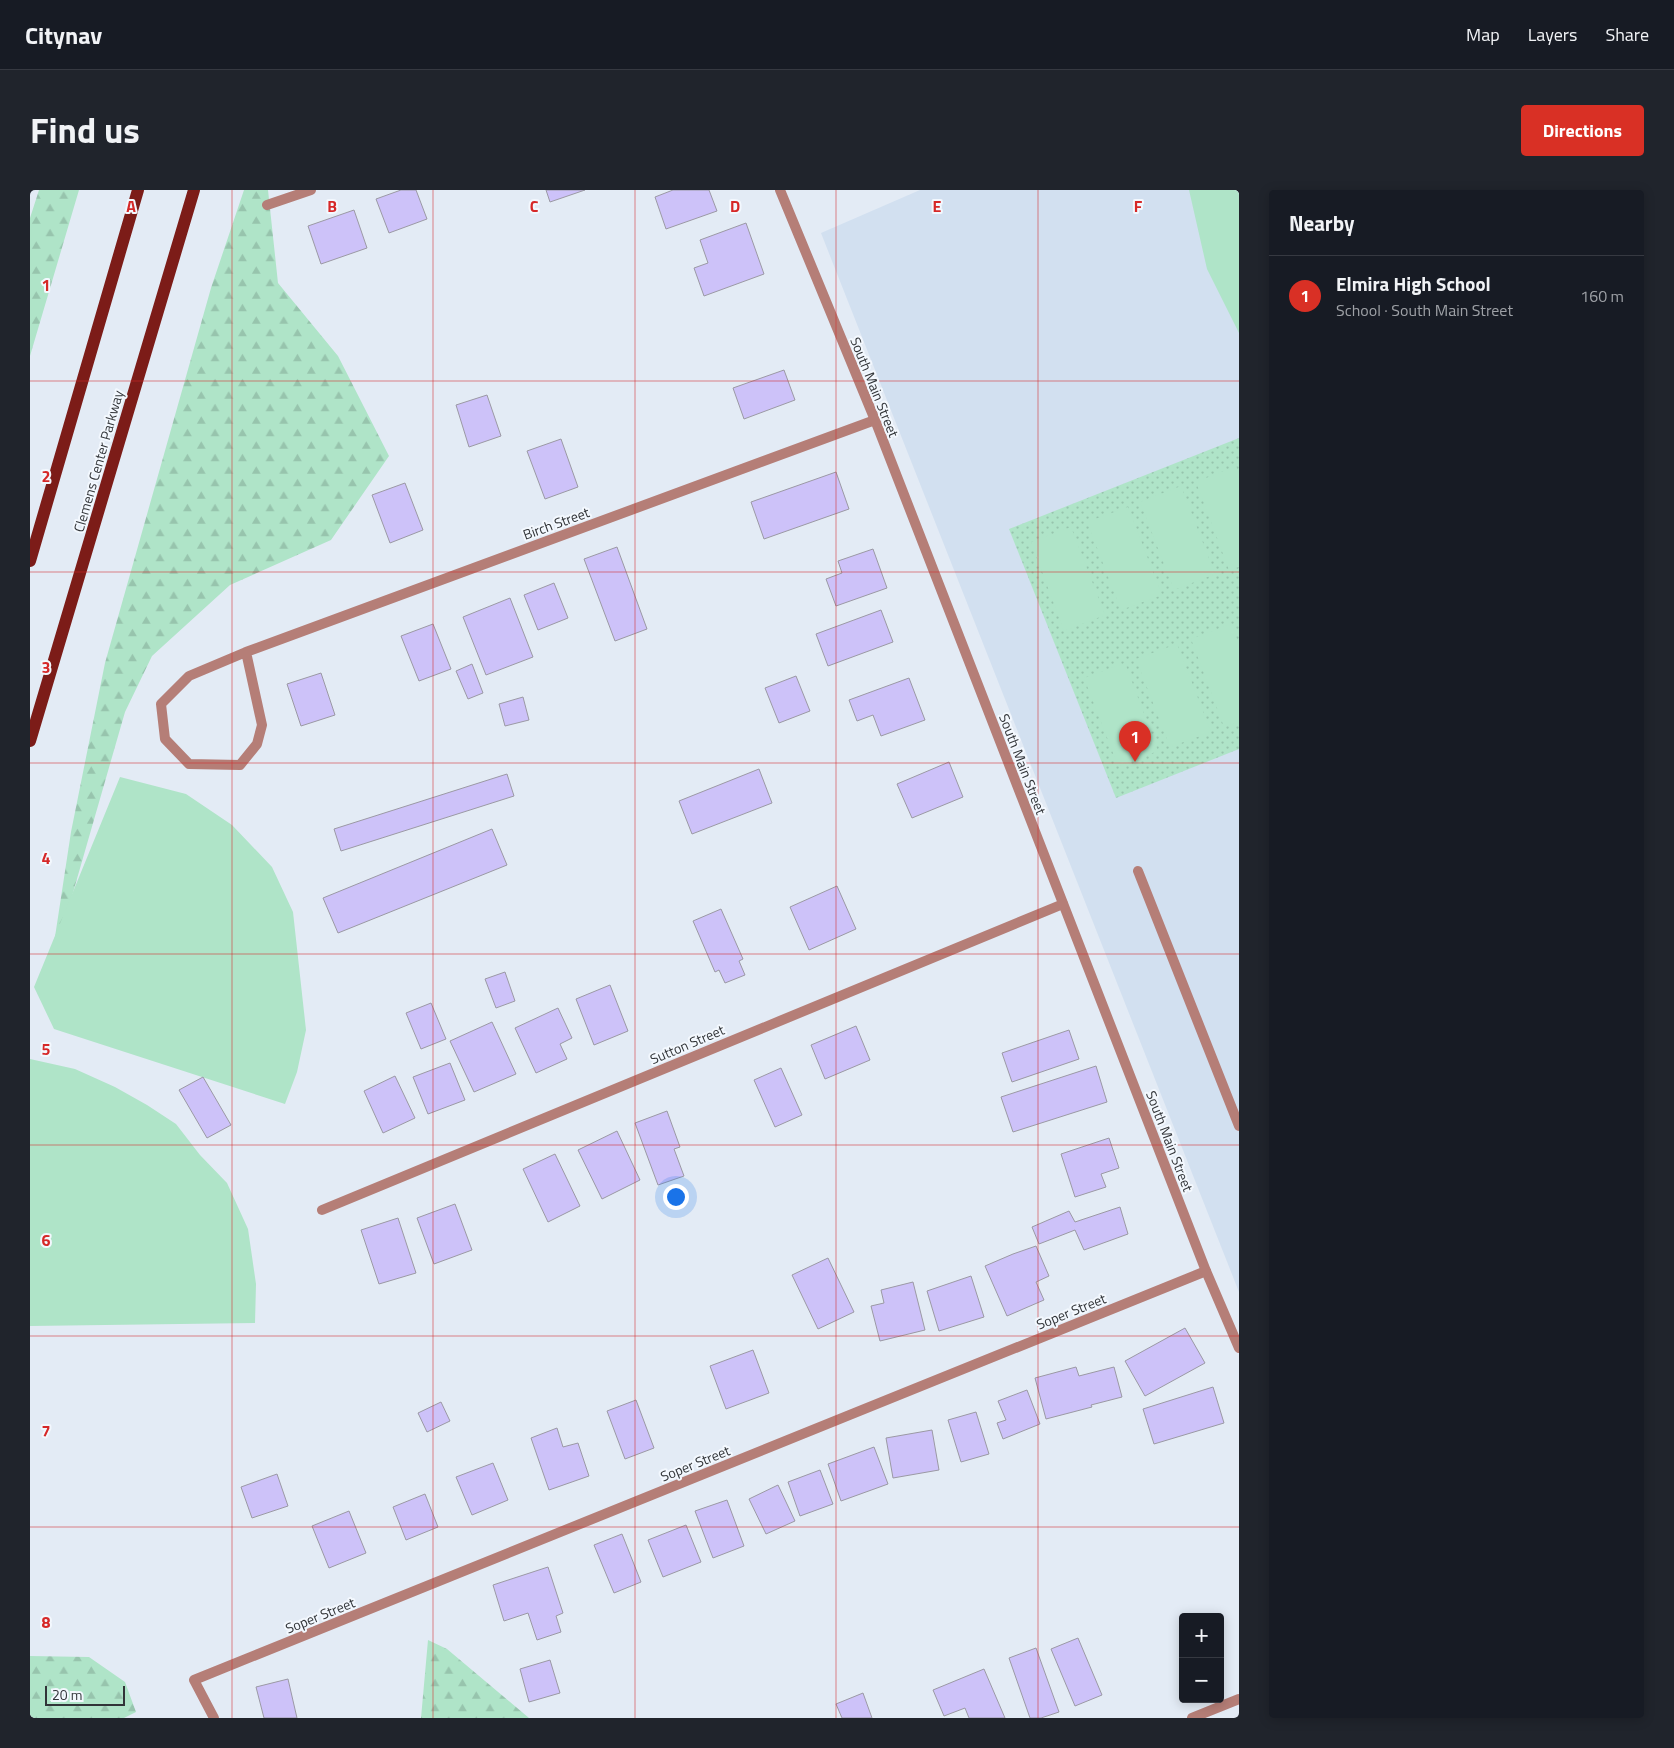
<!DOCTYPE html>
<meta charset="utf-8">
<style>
body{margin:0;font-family:"Titillium Web",sans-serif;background:#20242c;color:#f1f3f6}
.controls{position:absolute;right:15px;bottom:15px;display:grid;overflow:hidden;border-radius:5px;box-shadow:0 2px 12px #0003}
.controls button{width:45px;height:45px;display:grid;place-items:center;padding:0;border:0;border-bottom:1px solid #363941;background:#171b24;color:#f1f3f6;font:25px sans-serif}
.scale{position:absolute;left:15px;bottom:12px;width:80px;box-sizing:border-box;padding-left:5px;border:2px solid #313438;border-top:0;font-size:14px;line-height:18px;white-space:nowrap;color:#313438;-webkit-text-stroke:4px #f3f8fe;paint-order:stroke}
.you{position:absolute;left:645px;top:1006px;width:18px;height:18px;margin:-12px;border:4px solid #fff;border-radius:50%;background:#1a73e8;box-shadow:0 0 0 8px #1a73e833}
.badge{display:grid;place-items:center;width:32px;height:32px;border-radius:50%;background:#d93025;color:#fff;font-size:16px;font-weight:700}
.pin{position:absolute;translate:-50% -41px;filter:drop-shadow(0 1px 2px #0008)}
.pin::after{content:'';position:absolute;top:26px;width:18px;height:15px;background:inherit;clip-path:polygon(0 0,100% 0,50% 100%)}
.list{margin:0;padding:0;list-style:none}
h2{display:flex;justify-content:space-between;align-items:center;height:65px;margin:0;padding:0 20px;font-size:21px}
h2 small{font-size:16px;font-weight:400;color:#9ea1a6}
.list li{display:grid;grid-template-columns:32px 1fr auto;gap:15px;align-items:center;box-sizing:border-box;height:80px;padding:0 20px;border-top:1px solid #363941}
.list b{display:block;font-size:19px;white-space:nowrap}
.list p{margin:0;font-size:16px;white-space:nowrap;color:#9ea1a6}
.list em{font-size:16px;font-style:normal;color:#9ea1a6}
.map{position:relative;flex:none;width:1209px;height:1528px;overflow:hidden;border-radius:5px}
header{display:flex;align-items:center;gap:30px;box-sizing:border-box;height:70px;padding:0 25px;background:#171b24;border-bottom:1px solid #363941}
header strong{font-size:24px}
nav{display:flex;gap:28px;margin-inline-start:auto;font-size:18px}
.intro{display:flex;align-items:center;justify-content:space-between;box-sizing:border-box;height:120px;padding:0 30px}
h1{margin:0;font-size:35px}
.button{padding:12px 22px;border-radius:5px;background:#d93025;color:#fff;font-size:18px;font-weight:700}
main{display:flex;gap:30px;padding:0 30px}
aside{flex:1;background:#171b24;border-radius:5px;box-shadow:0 2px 12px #0003}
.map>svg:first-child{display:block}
</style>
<header>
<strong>Citynav</strong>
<nav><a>Map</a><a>Layers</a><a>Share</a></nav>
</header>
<div class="intro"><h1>Find us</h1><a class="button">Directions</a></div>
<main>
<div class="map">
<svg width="1209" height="1528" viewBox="0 0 1209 1528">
<defs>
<pattern id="forest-firs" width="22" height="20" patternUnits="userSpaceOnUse" patternTransform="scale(1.25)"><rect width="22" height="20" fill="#afe4c8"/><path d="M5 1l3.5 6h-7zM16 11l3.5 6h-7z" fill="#97c4ad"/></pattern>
<pattern id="park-dots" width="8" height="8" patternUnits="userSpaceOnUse" patternTransform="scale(1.25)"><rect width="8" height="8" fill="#afe4c8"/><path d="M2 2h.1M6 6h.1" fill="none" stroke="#97c4ad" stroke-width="1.8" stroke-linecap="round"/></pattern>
</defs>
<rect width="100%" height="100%" fill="#e3ebf5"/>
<path fill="#d2e0f0" d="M890 0H1209V1102L791 43Z"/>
<path fill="url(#forest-firs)" d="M9 0H49L0 166V28Z
M214 0H238L248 93 308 166 359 266 301 350 200 395 122 466 95 522 19 786 41 642 75 473 181 98Z
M398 1450 417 1459 499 1528H391Z
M0 1466 59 1467 95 1492 106 1522 94 1528H0Z"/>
<path fill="url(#park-dots)" d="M1209 248V559L1086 608 979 339Z"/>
<path fill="#afe4c8" d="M1159 0H1209V143L1177 79Z
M1206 276 1209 283V377L1199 380 1166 292Z
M1151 296 1185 384 1144 400 1110 312Z
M1098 317 1132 405 1091 420 1057 332Z
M1041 337 1075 425 1034 441 1001 352Z
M1201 434 1209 454V532L1194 537 1161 449Z
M1147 454 1181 542 1140 557 1106 469Z
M1095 473 1128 561 1088 576 1054 488Z
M90 587 156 604 202 635 242 677 263 722 276 840 267 882 255 914 24 839 4 797Z
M0 869 45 879 85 897 117 915 146 934 170 965 197 993 218 1039 226 1094 225 1133 0 1136Z"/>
<path fill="#cdc2f9" stroke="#9b99a4" d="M371 0H386L397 29 359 43 346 9Z
M516 0H555L520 12Z
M643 0H679L687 21 636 39 625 7Z
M324 20 337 58 291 74 278 36Z
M716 33 734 84 674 106 664 78 678 73 670 50Z
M754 180 765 210 714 229 703 198Z
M457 205 471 246 439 257 426 215Z
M531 249 548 297 515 309 497 261Z
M806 282 819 319 734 349 721 312Z
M375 293 393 340 360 353 342 305Z
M587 357 617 439 585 451 554 369Z
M843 359 857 398 806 416 796 389 812 383 808 371Z
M524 393 538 428 508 440 494 405Z
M480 408 503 467 456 485 433 427Z
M851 420 863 452 798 476 786 444Z
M403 434 421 479 389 491 371 446Z
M442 474 453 503 438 509 426 481Z
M291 483 305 525 271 536 257 494Z
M766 486 780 521 749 533 735 498Z
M879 488 895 530 851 546 843 525 827 531 819 510Z
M493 507 499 530 475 536 469 514Z
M919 572 933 607 882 628 867 594Z
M729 579 742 613 662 644 649 611Z
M477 584 484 606 311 661 304 639Z
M462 639 477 675 308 743 293 708Z
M807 696 826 739 779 760 760 717Z
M691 719 713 769 709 771 715 785 695 793 689 780 685 782 663 731Z
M475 782 485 811 466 818 455 789Z
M580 795 598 841 564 855 546 809Z
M401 813 416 849 391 859 376 823Z
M528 818 542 848 530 854 537 869 506 883 485 838Z
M462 832 486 884 444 902 420 851Z
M826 836 840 870 795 889 781 855Z
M1039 840 1049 869 982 892 972 863Z
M420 873 435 910 398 924 383 887Z
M1066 876 1077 912 983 942 971 907Z
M751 878 772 925 745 937 724 890Z
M365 886 385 928 353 943 334 901Z
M173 887 201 935 177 948 149 900Z
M637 921 650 957 644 959 654 986 628 995 605 933Z
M587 941 610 990 572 1009 548 960Z
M1079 948 1089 978 1071 984 1076 997 1045 1007 1031 964Z
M525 964 550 1016 518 1032 493 979Z
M425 1014 442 1060 404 1074 387 1028Z
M1090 1017 1098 1044 1054 1060 1045 1040 1009 1054 1002 1037 1039 1021 1045 1032Z
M368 1028 386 1083 349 1094 331 1040Z
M1006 1056 1019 1086 1006 1092 1014 1110 977 1126 955 1076 983 1064Z
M798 1068 824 1122 788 1139 762 1085Z
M941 1086 954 1127 909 1141 897 1101Z
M883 1092 895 1140 850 1151 841 1116 854 1113 851 1100Z
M1155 1138 1175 1173 1115 1206 1095 1171Z
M723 1160 739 1203 696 1219 680 1176Z
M1046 1177 1049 1186 1084 1177 1092 1207 1061 1215 1062 1217 1016 1229 1005 1188Z
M1183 1197 1194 1233 1124 1254 1113 1219Z
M997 1200 1010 1234 973 1249 967 1233 976 1230 968 1211Z
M606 1210 624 1258 595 1269 577 1221Z
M411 1212 420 1231 397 1242 388 1223Z
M946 1222 959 1264 931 1272 918 1230Z
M527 1238 533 1257 548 1253 559 1286 519 1300 501 1248Z
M902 1240 909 1280 863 1288 856 1248Z
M844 1257 858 1294 811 1311 798 1274Z
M463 1273 478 1310 442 1325 426 1287Z
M790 1280 803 1314 770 1326 758 1292Z
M247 1284 258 1316 222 1328 211 1297Z
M748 1295 765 1331 736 1344 719 1309Z
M395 1304 408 1337 376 1350 363 1317Z
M697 1310 714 1356 683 1368 665 1321Z
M319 1321 336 1363 299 1378 282 1336Z
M656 1335 671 1372 633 1387 618 1350Z
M592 1344 611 1392 584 1403 564 1355Z
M518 1377 533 1423 526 1426 531 1442 507 1450 498 1423 474 1431 463 1395Z
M1048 1448 1072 1505 1045 1516 1021 1459Z
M1006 1458 1029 1522 1011 1528H1000L979 1468Z
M520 1470 530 1503 499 1512 490 1479Z
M954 1479 975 1528H939L935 1518 914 1526 903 1500Z
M258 1489 267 1528H234L226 1497Z
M833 1503 842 1528H812L806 1514Z"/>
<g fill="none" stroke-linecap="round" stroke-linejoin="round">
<path stroke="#b57e77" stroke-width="10" d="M1108 681 1209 936"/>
<path stroke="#b57e77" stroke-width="10" d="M237 15 281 0
M216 462 232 535 227 554 210 575 159 574 135 549 131 514 159 486 216 462 845 230
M292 1020 1033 714
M184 1528 164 1490 1176 1081
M1162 1528 1209 1509"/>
<path stroke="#b57e77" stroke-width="10" d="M750 0 845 230 1176 1081 1209 1158"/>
<path stroke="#7c1c18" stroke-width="12" d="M0 371 108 0
M0 551 164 0"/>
</g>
<path fill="none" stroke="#d62828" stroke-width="1" stroke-opacity="0.55" d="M202 0V1528M403 0V1528M605 0V1528M806 0V1528M1008 0V1528M0 191H1209M0 382H1209M0 573H1209M0 764H1209M0 955H1209M0 1146H1209M0 1337H1209"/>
<g text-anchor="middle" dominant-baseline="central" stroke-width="4" stroke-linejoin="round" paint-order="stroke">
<g font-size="14" fill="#313438" stroke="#f3f8fe">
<text transform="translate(845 197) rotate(68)">South Main Street</text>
<text transform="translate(68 271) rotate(-74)">Clemens Center Parkway</text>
<text transform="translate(526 333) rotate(-20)">Birch Street</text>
<text transform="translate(993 574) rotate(69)">South Main Street</text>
<text transform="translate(657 854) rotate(-23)">Sutton Street</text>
<text transform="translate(1140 951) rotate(69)">South Main Street</text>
<text transform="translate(1041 1121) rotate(-22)">Soper Street</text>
<text transform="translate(665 1273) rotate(-22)">Soper Street</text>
<text transform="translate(290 1425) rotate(-22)">Soper Street</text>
</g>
</g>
<g font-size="16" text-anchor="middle" font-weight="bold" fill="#d62828" stroke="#f3f8fe" stroke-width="4" stroke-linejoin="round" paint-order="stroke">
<text x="101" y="22">A</text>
<text x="302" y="22">B</text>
<text x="504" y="22">C</text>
<text x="705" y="22">D</text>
<text x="907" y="22">E</text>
<text x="1108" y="22">F</text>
<text x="16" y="101">1</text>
<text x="16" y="292">2</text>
<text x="16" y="483">3</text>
<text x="16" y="674">4</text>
<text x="16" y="865">5</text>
<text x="16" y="1056">6</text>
<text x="16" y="1247">7</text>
<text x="16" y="1438">8</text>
</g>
</svg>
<div class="controls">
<button>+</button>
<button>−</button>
</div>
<div class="scale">20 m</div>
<div class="you"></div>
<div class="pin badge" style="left:1105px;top:572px">1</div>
</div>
<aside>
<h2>Nearby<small></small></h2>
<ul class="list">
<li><span class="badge">1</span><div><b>Elmira High School</b><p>School · South Main Street</p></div><em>160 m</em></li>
</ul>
</aside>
</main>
